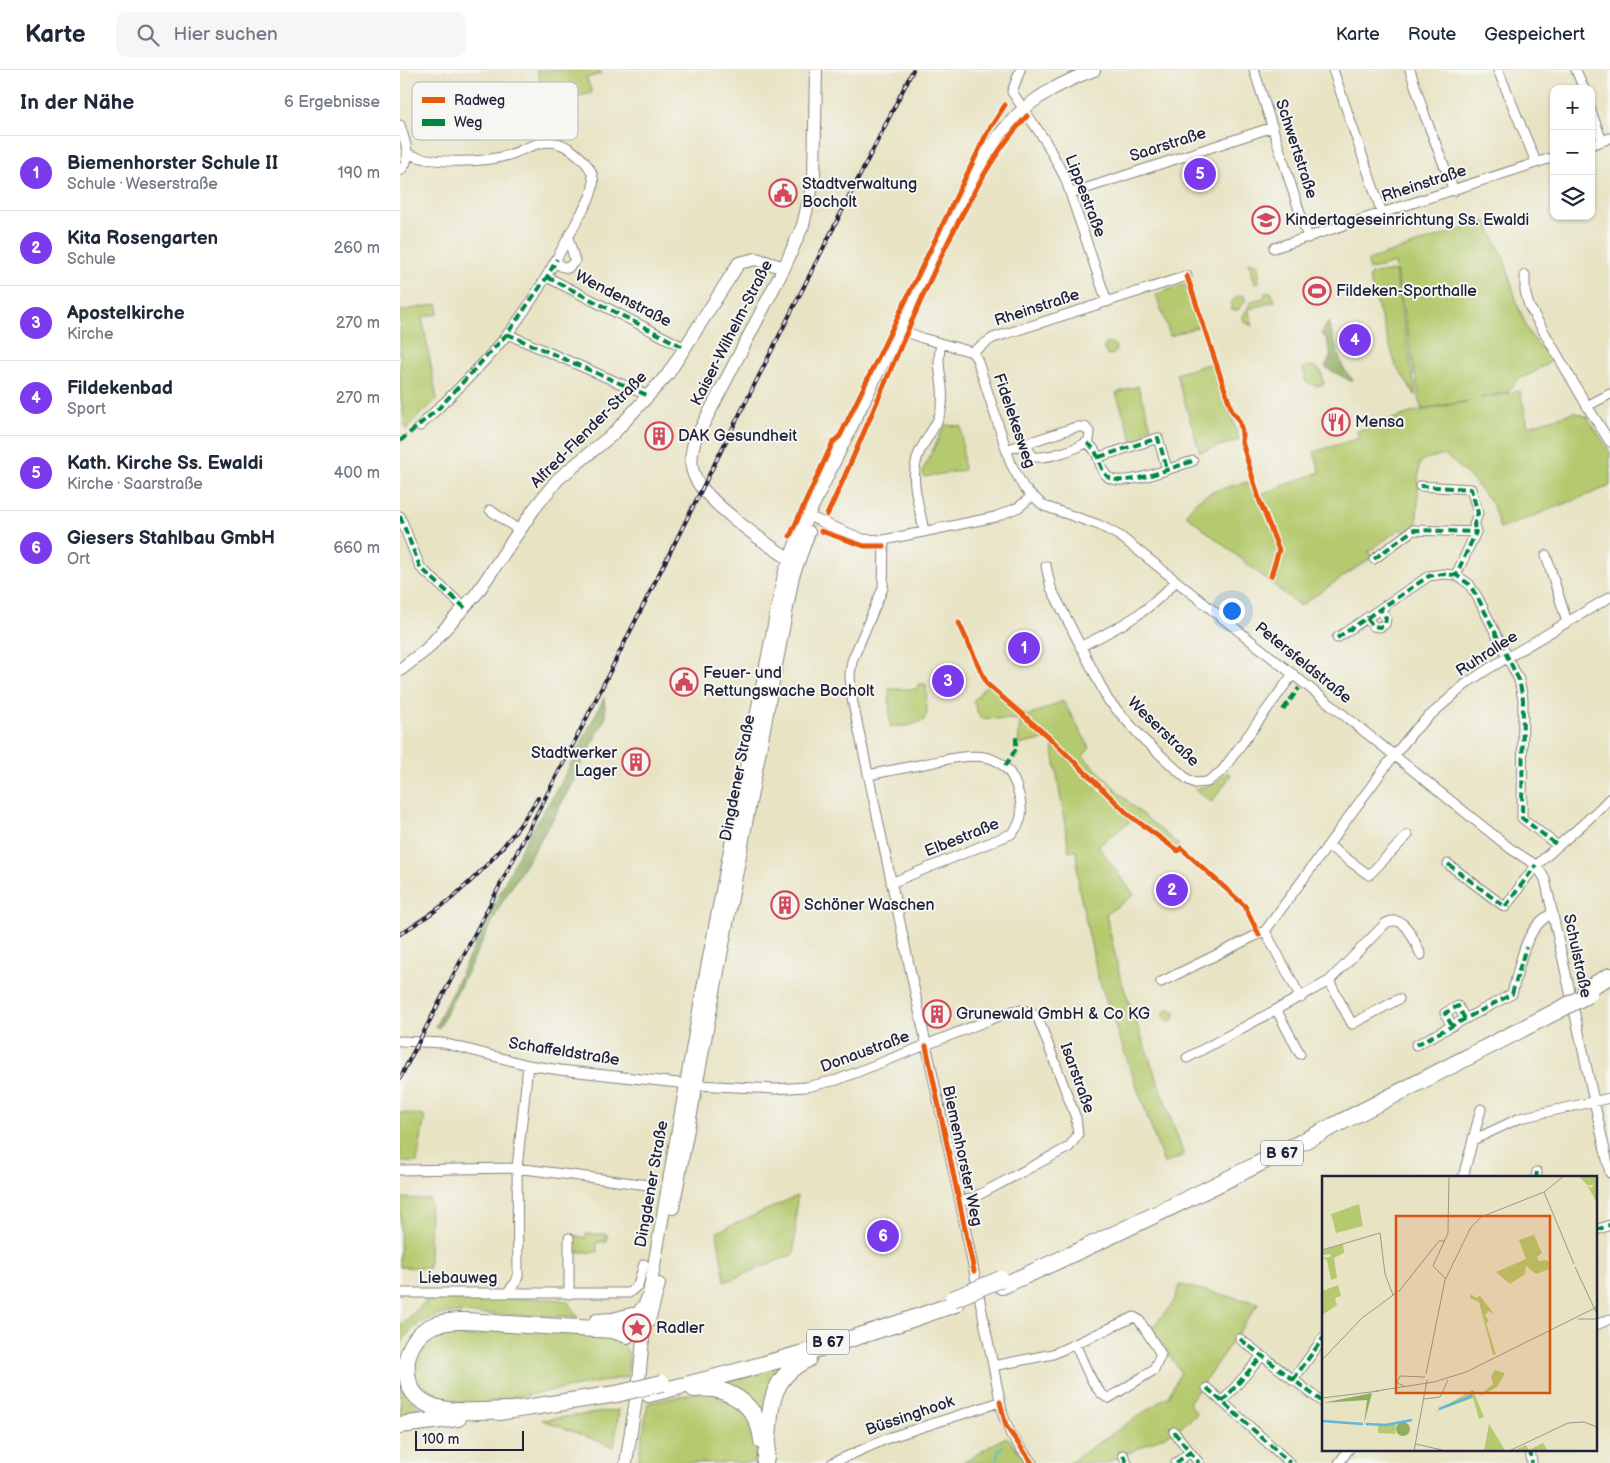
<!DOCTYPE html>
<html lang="de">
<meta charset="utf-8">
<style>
body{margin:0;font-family:"Balsamiq Sans",sans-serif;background:#f6f6f7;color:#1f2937}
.controls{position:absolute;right:15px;top:15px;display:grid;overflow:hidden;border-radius:10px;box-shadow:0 1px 4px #0004}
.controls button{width:45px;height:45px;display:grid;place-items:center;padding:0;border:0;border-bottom:1px solid #e0e1e3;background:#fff;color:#1f2937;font:25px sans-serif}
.scale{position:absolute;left:15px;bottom:12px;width:109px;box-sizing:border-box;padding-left:5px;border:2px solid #22223b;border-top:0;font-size:14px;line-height:18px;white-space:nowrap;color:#22223b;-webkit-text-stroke:4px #f6f6f2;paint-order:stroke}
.you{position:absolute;left:831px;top:540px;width:18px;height:18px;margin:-12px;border:4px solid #fff;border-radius:50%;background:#1a73e8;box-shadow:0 0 0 8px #1a73e833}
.badge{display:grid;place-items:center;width:32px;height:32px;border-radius:50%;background:#7c3aed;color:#fff;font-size:16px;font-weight:700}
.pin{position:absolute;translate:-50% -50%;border:2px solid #fff;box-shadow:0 1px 5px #0006}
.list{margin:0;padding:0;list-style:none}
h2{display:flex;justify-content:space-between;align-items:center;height:65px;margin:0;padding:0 20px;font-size:21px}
h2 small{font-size:16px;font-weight:400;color:#747a83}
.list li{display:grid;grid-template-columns:32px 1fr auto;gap:15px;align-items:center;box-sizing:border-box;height:75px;padding:0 20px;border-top:1px solid #e0e1e3}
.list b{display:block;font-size:19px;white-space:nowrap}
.list p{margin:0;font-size:16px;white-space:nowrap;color:#747a83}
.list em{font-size:16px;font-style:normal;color:#747a83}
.icon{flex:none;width:28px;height:28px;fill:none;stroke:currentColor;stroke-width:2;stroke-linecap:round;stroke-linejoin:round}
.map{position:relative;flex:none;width:1210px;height:1393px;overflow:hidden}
header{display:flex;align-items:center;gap:30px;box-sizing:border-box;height:70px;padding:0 25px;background:#fff;border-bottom:1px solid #e0e1e3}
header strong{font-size:24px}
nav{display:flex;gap:28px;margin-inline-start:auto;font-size:18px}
.search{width:350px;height:45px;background:#f6f6f7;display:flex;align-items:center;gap:12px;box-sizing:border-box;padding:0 18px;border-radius:10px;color:#747a83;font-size:19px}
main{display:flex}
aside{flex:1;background:#fff}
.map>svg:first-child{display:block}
</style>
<header>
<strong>Karte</strong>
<div class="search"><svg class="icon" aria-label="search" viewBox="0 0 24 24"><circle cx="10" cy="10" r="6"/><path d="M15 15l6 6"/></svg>Hier suchen</div>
<nav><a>Karte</a><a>Route</a><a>Gespeichert</a></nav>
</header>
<main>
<aside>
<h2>In der Nähe<small>6 Ergebnisse</small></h2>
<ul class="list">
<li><span class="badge">1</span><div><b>Biemenhorster Schule II</b><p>Schule · Weserstraße</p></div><em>190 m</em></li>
<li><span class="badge">2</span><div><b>Kita Rosengarten</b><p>Schule</p></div><em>260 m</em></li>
<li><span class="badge">3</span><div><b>Apostelkirche</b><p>Kirche</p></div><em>270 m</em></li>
<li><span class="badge">4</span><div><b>Fildekenbad</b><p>Sport</p></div><em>270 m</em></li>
<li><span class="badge">5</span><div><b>Kath. Kirche Ss. Ewaldi</b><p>Kirche · Saarstraße</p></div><em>400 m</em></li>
<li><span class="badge">6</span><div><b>Giesers Stahlbau GmbH</b><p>Ort</p></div><em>660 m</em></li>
</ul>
</aside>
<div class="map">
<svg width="1210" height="1393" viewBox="0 0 1210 1393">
<rect width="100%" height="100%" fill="#f6f6f2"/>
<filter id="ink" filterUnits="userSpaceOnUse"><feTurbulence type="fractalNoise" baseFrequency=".02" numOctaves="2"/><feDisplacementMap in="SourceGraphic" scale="10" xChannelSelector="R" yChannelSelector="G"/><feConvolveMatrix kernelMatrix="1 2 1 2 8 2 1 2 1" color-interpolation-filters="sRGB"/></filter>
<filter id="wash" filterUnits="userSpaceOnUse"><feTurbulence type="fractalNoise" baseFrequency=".0096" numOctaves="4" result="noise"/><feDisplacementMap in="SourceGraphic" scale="20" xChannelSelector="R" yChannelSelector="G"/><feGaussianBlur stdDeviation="1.12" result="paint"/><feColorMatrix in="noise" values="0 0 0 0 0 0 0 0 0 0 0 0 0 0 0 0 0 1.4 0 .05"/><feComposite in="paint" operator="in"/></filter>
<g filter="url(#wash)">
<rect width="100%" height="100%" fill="#e8e3c3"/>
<path fill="#b5ca6e" stroke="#6c7654" d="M137 0H200L201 4 187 8 192 23 151 32 145 26Z
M1086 151 1104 189 1118 236 1129 263 1151 290 1135 302 1118 309 1108 322 1081 328 1120 321 1128 356 1175 342 1187 347 1210 382V416L1100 459 1093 435 1071 408 1045 385 1024 389 1019 395 1017 454 1004 464 1000 459 968 482 972 487 900 536 786 445C797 422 825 418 847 412L851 414 856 426 920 402 914 382 959 368 957 361 1013 342 1069 331 1021 339 995 193 969 200 968 190Z
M849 192 859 195V212L855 213Z
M995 201 1016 326 996 296 969 208 971 204Z
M786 214 800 256 770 266 756 224Z
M866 222H871L875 231 850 239 849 242 853 256 844 252 843 246 852 231 863 228Z
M843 225 846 231 843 232 838 240H831V232L838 226Z
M38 234V244L22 247 37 329C26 341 14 347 6 360L0 322V241Z
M704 279a6 6 0 1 1 12 0a6 6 0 1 1-12 0Z
M815 292 839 370 800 382 776 304Z
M912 296 921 301 924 314 916 316 906 312 903 298Z
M738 316 751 357 744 360 747 368 733 372 716 323Z
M545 355 561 356 564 400 524 407 523 400Z
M589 612 628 646 663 631 690 678 683 686 738 741 779 775 775 780 732 750 698 776 734 825 706 844 720 907 784 1085 764 1094 698 907 679 819 676 781H669L652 674 647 669 618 675 620 650 580 648 573 631Z
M518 614H526L527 644 523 651 507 656H490L489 619H517Z
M827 702 831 705 812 732 794 719 815 714Z
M763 945a6 6 0 1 1 12 0a6 6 0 1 1-12 0Z
M0 1042 25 1046 17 1092H0Z
M397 1126 394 1184 325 1212 317 1162Z
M0 1128 30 1129 29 1198 0 1197Z
M186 1164H207V1172H197V1182H174V1165L185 1168Z
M780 1215 859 1233 789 1333 797 1344 777 1360 707 1393H669L768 1326 781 1302 751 1259 773 1233Z
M43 1228 153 1229 167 1231 178 1247 49 1243C27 1248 8 1255 0 1278V1256L26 1231Z
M42 1258 209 1262C212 1268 215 1269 221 1273 232 1281 229 1295 227 1307L56 1338C25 1328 0 1303 22 1270 26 1265 36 1261 42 1258Z
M387 1291 365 1350 312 1314Z
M1 1314 15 1335 29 1345 0 1350Z
M313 1322 351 1346 359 1367 354 1393H238L248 1333 295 1323Z
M219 1340 214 1377 142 1350Z
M607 1367 628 1393H563L602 1369Z"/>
<path fill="#90ae61" stroke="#59684e" d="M928 252 943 298 953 310 950 311 925 297 931 285 926 268 921 264Z
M204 628 206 647 156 744 100 836 39 958 35 957 124 773 159 716Z"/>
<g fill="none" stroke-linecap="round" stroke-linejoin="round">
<path stroke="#60b7dd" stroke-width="2" d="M596 1393 599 1379 603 1377"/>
</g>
</g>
<g filter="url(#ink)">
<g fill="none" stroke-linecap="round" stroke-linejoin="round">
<g stroke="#85827f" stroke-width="11">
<path id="street" d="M620 0 612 22 646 72 665 108 707 232
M854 0 908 168
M933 0 982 143
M1010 0 1025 46 1054 121
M1098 0 1136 92
M1176 0 1184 19
M1191 41 1202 71
M0 55C4 70 14 88 0 101
M1191 75 1210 68
M8 84C33 94 83 93 109 85 124 80 140 69 156 73 170 76 191 93 193 108 196 123 182 140 176 153 155 192 134 231 106 266 80 298 50 327 20 356
M672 123 873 57
M874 178 1154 87
M157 189C158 196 162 197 168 198L175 191 168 167
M1125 205V221L1129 236 1187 336 1210 324
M147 207 285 278
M500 259 522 268 572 282 577 289 611 394 624 418 644 436 699 455 720 466 1111 779 1136 795 1145 809 1210 1103
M107 264 249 326
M572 282 593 268 787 206
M1187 336 1210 372
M687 373C700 381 697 394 706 405 719 421 775 396 793 391
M606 380 676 357H685L690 363 689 370C682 378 641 391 632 386L626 374
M699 387 758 368 767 399
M1020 416 1071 419 1078 443 1074 455 1076 462
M90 440 120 461
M0 446 20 497 65 538
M415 449 463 469 484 470 595 447 619 437 632 426
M524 462C520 436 508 409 519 383 526 367 540 353 542 335 545 313 535 298 541 274
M484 470 483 518 452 591 450 604 451 624 560 1132 603 1345 611 1365 632 1393
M1146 485 1167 552
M974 489 1013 460 1076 462 1056 505 1069 514 1078 528 1119 610 1123 629 1122 748 1158 776
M646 496 651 518 708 630 744 670 787 709 795 713 807 712 822 701 893 604
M967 548 973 556 980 557 985 554 986 548 980 539
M937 568 1029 506 1043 504 1056 505
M680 577C721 556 745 545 776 511
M468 705C488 701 508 697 529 693 568 685 607 674 619 725 623 740 623 753 611 764L491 813
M929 776 969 805 1008 765
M1048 794 1105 837C1116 823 1126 806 1138 794 1162 771 1188 752 1210 728
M865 861 901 928
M929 911 952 954 999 929
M761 912 865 861 989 692 1013 662 1025 650 1067 613 1088 599 1210 527
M877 941 900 984
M1052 956 1045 943 1058 936 1065 949
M0 971 43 973 128 995 160 1000 296 1015 375 1019 406 1017 437 1010 612 941C624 939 629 940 638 948L676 1048 678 1065 669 1077 573 1128 560 1132
M1016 975 1112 924C1120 896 1124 856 1153 843
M787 988 929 911 986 853C1006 843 1014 871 1021 885
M1073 1070 1120 1048 1210 1028
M0 1100 117 1098 248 1115
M1063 1107 1081 1039
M1136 1107 1137 1102
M1196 1160 1210 1155
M169 1168V1224
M0 1223H107L116 1212 118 1206 117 1098 128 995
M107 1223H229L238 1215 244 1194
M1196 1255 1210 1249
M840 1269 924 1333
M593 1296 653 1284 734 1247 739 1250 761 1284 754 1300 709 1328C695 1326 682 1288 675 1274
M893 1310 924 1267
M807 1318 890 1393
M822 1332 862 1286
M774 1362 799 1393
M1130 1379 1132 1393
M723 1385 727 1393
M432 1393 491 1367 600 1332
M776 1393 790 1382
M939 1393 949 1379"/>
</g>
<g stroke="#85827f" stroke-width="14">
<path id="secondary" d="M395 492C371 478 305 431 295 407 289 395 291 382 295 370L384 198 403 155 414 108 416 0
M0 600 27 579 77 523 134 439 158 409 213 364 268 304 339 193 356 189 384 198
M273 1138 393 506 409 462
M237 1244 245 1234 249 1224 303 918 384 504 402 458 559 135C596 63 615 30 694 0
M249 1251 259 1214
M226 1393 239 1310 243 1269"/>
</g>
<g stroke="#85827f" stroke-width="18">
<path id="highway" d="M1186 919 1210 906
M602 1216C790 1132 973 1036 1157 941
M197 1252 213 1251 232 1246
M294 1319C329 1315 359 1335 362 1371
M249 1324C353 1299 454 1270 555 1234
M108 1340C69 1341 1 1352 7 1290 9 1277 18 1263 30 1257 53 1246 85 1253 109 1254 144 1256 178 1258 213 1260L227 1265
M99 1342 216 1324
M0 1355 58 1348
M365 1393C373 1351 361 1311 408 1289"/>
</g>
<use href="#street" stroke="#fff" stroke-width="9"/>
<use href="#secondary" stroke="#fff" stroke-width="12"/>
<use href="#highway" stroke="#fff" stroke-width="16"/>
<g stroke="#22223b" stroke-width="4">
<path id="rail" d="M0 864C18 852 37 841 53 827 86 799 116 764 138 728
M0 1008 183 655 513 0"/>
</g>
<use href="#rail" stroke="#f6f6f2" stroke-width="2" stroke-dasharray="5.5" stroke-linecap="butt"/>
<g stroke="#85827f" stroke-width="18" stroke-linecap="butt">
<path id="highway-bridge" d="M1157 941 1189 924
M553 1229 601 1209
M216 1324 262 1313"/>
</g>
<use href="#highway-bridge" stroke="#fff" stroke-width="16"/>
<path stroke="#00873e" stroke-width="4" stroke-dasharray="8 4" stroke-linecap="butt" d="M147 207 285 278
M107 264 249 326
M0 371 40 337 107 264 147 207 157 189
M687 373C700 381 697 394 706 405 719 421 775 396 793 391
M699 387 758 368 767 399
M1020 416 1071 419 1078 443 1074 455 1076 462
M0 446 20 497 65 538
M974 489 1013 460 1076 462 1056 505 1069 514 1078 528 1119 610 1123 629 1122 748 1158 776
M967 548 973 556 980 557 985 554 986 548 980 539
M937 568 1029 506 1043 504 1056 505
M883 640 899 618
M605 696 616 679V664
M1048 794 1105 837 1136 795
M1052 956 1045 943 1058 936 1065 949
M1016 975 1112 924 1126 877
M1136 1107 1137 1102
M1196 1160 1210 1155
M840 1269 924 1333
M893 1310 924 1267
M807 1318 890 1393
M822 1332 862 1286
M774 1362 799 1393
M1130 1379 1132 1393
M723 1385 727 1393
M776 1393 790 1382"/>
<g stroke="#f6f6f2" stroke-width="8">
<path id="cycleway" d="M787 206 832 341C840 349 843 360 842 372L859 429 879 480 871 506
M427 445C471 352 506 256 552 164 574 122 594 81 627 46
M421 461 464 476H484
M390 466 433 372 440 366 587 63 605 35
M559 553 587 614 654 672 729 745 778 781 781 778 845 836 859 865
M526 976 574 1201
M600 1332 606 1356 632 1393"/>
</g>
<use href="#cycleway" stroke="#e8590c" stroke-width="5"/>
</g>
</g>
<defs>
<g id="civic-ring" transform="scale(1.4375)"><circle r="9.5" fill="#f6f6f2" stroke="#d1495b" stroke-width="1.5"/><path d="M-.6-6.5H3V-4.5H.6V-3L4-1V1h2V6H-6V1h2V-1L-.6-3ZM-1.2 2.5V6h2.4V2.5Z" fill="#d1495b"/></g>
<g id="school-ring" transform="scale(1.4375)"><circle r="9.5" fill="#f6f6f2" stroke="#d1495b" stroke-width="1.5"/><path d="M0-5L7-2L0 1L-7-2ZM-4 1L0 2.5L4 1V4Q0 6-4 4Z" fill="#d1495b"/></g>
<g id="stadium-ring" transform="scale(1.4375)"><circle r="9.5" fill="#f6f6f2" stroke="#d1495b" stroke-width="1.5"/><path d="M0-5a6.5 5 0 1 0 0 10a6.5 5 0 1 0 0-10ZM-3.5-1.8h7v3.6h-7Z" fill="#d1495b"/></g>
<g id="restaurant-ring" transform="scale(1.4375)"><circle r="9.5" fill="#f6f6f2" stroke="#d1495b" stroke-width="1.5"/><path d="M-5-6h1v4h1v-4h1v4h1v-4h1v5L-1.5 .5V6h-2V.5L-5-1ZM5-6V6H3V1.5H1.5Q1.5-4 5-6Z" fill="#d1495b"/></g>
<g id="building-ring" transform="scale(1.4375)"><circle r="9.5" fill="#f6f6f2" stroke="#d1495b" stroke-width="1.5"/><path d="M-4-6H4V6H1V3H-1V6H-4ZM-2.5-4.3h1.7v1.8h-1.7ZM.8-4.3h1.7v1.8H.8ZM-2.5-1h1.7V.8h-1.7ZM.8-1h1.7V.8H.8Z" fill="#d1495b"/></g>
<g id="sight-ring" transform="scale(1.4375)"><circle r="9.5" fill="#f6f6f2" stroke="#d1495b" stroke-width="1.5"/><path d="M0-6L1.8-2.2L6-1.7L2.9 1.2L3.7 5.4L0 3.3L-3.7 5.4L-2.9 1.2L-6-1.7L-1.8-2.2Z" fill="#d1495b"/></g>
</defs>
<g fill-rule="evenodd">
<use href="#civic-ring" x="383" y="123"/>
<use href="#school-ring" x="866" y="150"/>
<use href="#stadium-ring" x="917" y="221"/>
<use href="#restaurant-ring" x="936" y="352"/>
<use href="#building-ring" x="259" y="366"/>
<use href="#civic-ring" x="284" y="612"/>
<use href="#building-ring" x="236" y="692"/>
<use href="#building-ring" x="385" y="835"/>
<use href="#building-ring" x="537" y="944"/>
<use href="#sight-ring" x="237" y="1258"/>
</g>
<g text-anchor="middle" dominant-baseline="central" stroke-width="4" stroke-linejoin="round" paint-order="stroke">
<g fill="#f6f6f2" stroke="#626272" stroke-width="1">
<rect x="861" y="1070.5" width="42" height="25" rx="4"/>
<rect x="407" y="1259.5" width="42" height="25" rx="4"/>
</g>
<g font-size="15" font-weight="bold" fill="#22223b">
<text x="882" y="1083">B 67</text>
<text x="428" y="1272">B 67</text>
</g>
<g font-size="16" fill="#22223b" stroke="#f6f6f2">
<text transform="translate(768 75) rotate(-18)">Saarstraße</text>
<text transform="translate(896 79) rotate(72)">Schwertstraße</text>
<text transform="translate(1024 114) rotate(-18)">Rheinstraße</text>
<text transform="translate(685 126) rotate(69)">Lippestraße</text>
<text transform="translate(223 229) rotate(27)">Wendenstraße</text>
<text transform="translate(637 238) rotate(-18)">Rheinstraße</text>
<text transform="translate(332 263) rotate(-63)">Kaiser-Wilhelm-Straße</text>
<text transform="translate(614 351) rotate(71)">Fidelekesweg</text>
<text transform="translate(189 360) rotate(-45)">Alfred-Flender-Straße</text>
<text transform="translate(1087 584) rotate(-33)">Ruhrallee</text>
<text transform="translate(903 593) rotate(39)">Petersfeldstraße</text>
<text transform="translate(763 662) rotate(44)">Weserstraße</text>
<text transform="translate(338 708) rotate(-79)">Dingdener Straße</text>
<text transform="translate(562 768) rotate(-22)">Elbestraße</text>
<text transform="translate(1177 886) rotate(78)">Schulstraße</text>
<text transform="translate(164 982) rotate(9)">Schaffeldstraße</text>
<text transform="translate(465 982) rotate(-20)">Donaustraße</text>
<text transform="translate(677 1008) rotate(70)">Isarstraße</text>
<text transform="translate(562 1086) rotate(78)">Biemenhorster Weg</text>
<text transform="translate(252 1114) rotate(-80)">Dingdener Straße</text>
<text x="58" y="1208">Liebauweg</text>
<text transform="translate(510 1346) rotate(-19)">Büssinghook</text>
</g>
<g font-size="16" fill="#22223b" stroke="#f6f6f2" text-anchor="start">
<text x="402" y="114">Stadtverwaltung<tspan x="402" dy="18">Bocholt</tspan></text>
<text x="885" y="150">Kindertageseinrichtung Ss. Ewaldi</text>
<text x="936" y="221">Fildeken-Sporthalle</text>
<text x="955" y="352">Mensa</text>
<text x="278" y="366">DAK Gesundheit</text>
<text x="303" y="603">Feuer- und<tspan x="303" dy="18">Rettungswache Bocholt</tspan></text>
<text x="217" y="683" text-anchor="end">Stadtwerker<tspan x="217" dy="18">Lager</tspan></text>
<text x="404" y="835">Schöner Waschen</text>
<text x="556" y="944">Grunewald GmbH &amp; Co KG</text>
<text x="256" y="1258">Radler</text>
</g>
</g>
<g transform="translate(922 1106)">
<rect width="275" height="275" fill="#e8e3c3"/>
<path d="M257 0H275V27L265 9 269 12 272 9H265ZM37 28 41 50 14 57 9 38ZM212 59 220 77 215 81 217 85 225 84 230 92 214 98 204 90 203 98 188 108 174 96 204 83 197 64ZM21 68 22 77 12 82 15 102 9 104 5 84 0 82 8 81 9 78 0 79V75ZM16 109 19 120 13 122 15 129 0 139V115ZM149 118 154 122 158 120 173 139 167 135 163 139 167 145 164 147 174 178 171 179 157 126 148 122ZM173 194 183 197 175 211 156 221 171 208 169 200ZM151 214 162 241 157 243 151 222 112 236ZM74 248 73 258 56 257V250ZM167 248 180 269 183 275H162ZM221 267 226 275H191L204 269 207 274Z" fill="#b5ca6e"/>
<path d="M50 217 42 248 45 224 0 227ZM74 253a7 7 0 1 1 14 0a7 7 0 1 1-14 0Z" fill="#90ae61"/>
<path fill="none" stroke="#60b7dd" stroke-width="2.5" d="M117 233 148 221 151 215M0 245 41 248M44 248 64 249 90 244"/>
<path fill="none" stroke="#99968d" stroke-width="1" d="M222 16 252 88M0 74 58 57 63 98 71 119M253 91 275 138M124 103 111 90 126 57 127 0M256 143H275M0 184 40 142 78 114 117 65H123M104 198 123 104 149 51 159 41 222 16 242 0M82 210 75 207 78 200 103 201M54 215 112 206 144 196 275 131M0 222 57 215M102 223 118 221 126 204M94 268 124 275M92 275 105 204M187 275 246 247 262 246 275 251"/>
<path fill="#d45411" fill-opacity="0.15" stroke="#d45411" stroke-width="2.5" d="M74 40H228V217H74Z"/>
<rect width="275" height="275" fill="none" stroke="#22223b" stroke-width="2.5"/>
</g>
<rect x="12" y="12" width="166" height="58" rx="8" fill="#f6f6f2" stroke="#b6b6bb" stroke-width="1"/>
<rect x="22" y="27" width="23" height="6" fill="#e8590c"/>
<rect x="22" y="49" width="23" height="7" fill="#00873e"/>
<g font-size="14" fill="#22223b">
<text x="54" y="35">Radweg</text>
<text x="54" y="57">Weg</text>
</g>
</svg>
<div class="controls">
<button>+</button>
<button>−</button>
<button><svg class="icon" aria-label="layers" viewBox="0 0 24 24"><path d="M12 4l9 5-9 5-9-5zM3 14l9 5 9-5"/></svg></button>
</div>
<div class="scale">100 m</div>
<div class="you"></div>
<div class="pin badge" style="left:624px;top:578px">1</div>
<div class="pin badge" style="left:772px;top:820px">2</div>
<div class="pin badge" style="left:548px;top:611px">3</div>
<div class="pin badge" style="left:955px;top:270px">4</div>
<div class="pin badge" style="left:800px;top:104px">5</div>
<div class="pin badge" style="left:483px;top:1166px">6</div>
</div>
</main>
